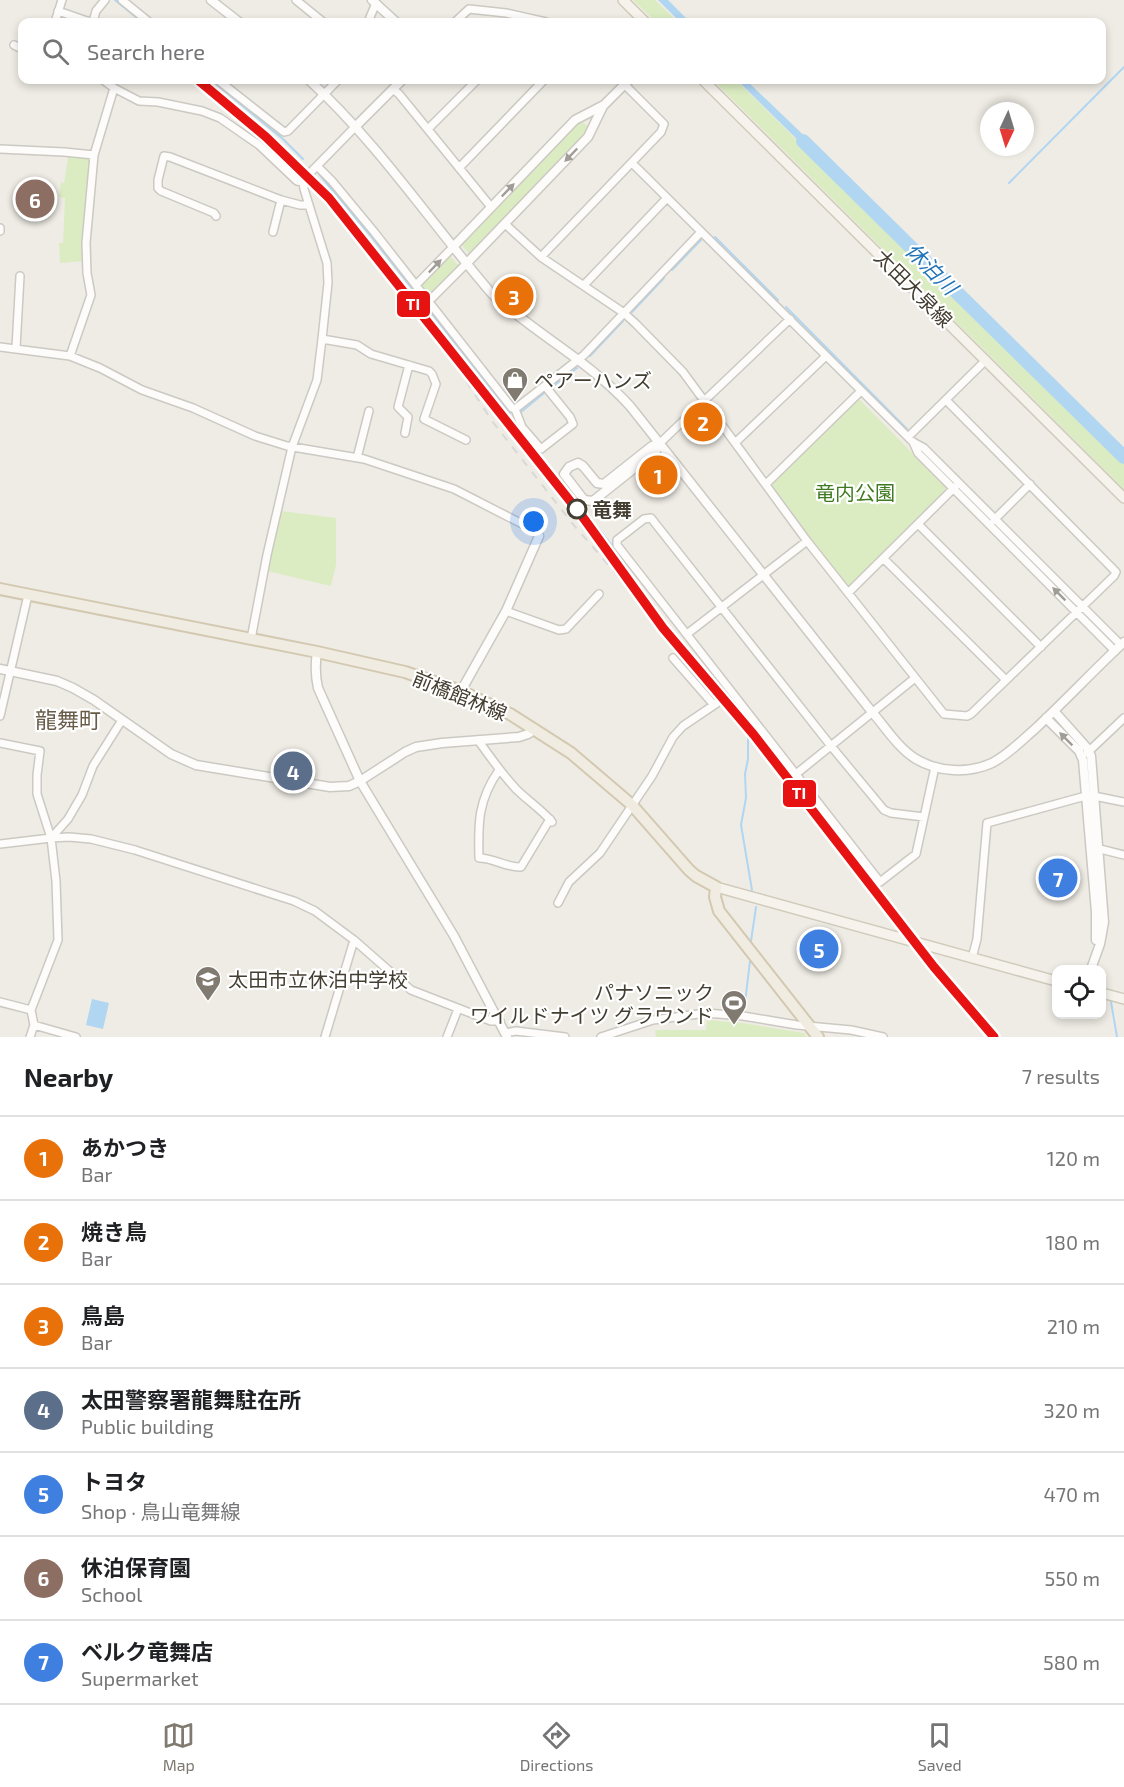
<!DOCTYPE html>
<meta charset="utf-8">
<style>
body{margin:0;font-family:"Exo 2","Noto Sans JP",sans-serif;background:#f6f6f6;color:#202124}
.controls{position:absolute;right:18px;bottom:18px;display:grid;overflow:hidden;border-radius:12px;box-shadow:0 3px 9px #0003}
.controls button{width:54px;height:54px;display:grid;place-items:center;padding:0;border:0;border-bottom:2px solid #e0e0e0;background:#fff;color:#202124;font:30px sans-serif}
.compass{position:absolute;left:980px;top:102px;width:54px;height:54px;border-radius:50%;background:#fff;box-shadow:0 3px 9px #0003;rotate:184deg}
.you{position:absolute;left:534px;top:522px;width:21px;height:21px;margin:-15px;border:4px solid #fff;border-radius:50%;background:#1a73e8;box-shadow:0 0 0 9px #1a73e833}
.badge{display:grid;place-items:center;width:39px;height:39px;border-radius:50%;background:#807a70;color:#fff;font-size:20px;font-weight:700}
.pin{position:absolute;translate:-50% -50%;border:3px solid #fff;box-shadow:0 2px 6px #0006}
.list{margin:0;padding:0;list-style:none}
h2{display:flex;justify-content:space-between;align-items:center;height:78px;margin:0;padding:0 24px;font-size:26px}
h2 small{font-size:20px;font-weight:400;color:#757577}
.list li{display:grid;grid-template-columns:39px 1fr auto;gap:18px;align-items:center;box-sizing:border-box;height:84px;padding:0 24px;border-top:2px solid #e0e0e0}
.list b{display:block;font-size:22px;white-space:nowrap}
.list p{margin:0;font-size:20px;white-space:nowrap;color:#757577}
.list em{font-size:20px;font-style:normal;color:#757577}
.icon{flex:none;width:33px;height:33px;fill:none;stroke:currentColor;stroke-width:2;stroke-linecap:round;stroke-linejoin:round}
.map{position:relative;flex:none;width:1124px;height:1037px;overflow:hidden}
.search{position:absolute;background:#fff;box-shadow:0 3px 9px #0003;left:18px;right:18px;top:18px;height:66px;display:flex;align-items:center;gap:15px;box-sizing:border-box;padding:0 21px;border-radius:12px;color:#757577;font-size:22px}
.sheet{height:666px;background:#fff}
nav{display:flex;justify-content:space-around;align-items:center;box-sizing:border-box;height:84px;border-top:2px solid #e0e0e0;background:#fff;font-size:16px;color:#757577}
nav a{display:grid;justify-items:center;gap:3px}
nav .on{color:#807a70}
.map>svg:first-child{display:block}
</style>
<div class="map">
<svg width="1124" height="1037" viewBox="0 0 1124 1037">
<rect width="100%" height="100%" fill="#efece5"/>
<path fill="#dbecc2" d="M633 0H655L678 22H656Z
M713 80H736L1088 427 1124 463V489Z
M581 121 589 127 586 135 471 256 460 243 574 124Z
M68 157 90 158 84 261 60 263 59 243H63L65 198 59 197 61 182 64 183Z
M449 255 460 267 432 295H429L422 287 423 283Z
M859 399 947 488 946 492 851 586H847L808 537 773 488V482Z
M281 511 336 518V565L331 586 267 571Z
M707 1020 742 1023 804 1033 807 1037H656L655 1030H706Z"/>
<path fill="#b1d6f2" d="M658 0H668L690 22H680Z
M737 80H746L818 149 812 154Z
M92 999 109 1003 103 1029 86 1025Z"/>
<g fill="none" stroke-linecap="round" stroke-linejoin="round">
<path stroke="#b1d6f2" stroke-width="2" d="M115 0 142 22
M211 80 283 139 303 159
M319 174 370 235 510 413
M1009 183 1124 67
M715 237 778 300
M672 270 701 240
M786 307 907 429
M632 312 664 278
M590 356 623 321
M552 387 577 368
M521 412 544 393
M922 451 947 476
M591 519 695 650
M999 528 1076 605
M1085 614 1106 636
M1059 725 1078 744
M748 735V759L745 774 746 798 741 825 752 890
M751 941 756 907
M1111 1002 1117 1037
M744 1011 750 961"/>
<path stroke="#b1d6f2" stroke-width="14" d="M803 141 1124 457"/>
<g stroke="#ccc9c3" stroke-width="10">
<path id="minor" d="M122 0 149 22
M296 0 323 22
M58 11 87 21 94 22
M55 22 62 0
M93 22 96 11 105 0
M368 22 376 3
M455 22 469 9 506 13 546 22
M14 45 22 49
M103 80 114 88 139 101 158 102 202 111 220 118 259 145 297 181 303 182
M218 80 284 132 288 131 338 80
M393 89 399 94 491 207
M428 129 477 80
M0 149 64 152 94 155
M632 163 913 442 924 448 1121 645
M317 166 332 181 375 233 512 408 515 409 522 427 541 449 573 424 570 417 545 386
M459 168 544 80
M216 216 214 213 161 191 158 188V180L164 156 170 157 281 200 300 205H309
M505 224 541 257 624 313 636 324 683 372 807 541 944 714 967 716 971 714 1114 576 1116 572 946 400
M0 228V231
M273 232 281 200
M541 257 661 132 664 124 620 80
M416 285 453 247
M584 285 667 198
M429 301 466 264
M322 339 357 345 371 354 429 371 432 374 436 384 424 419 466 440
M0 347 70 356 100 368 142 390 193 408 255 436 287 446 364 459 454 489 534 530 539 536
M16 348 20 276
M70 356 91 295 87 273 86 243 94 155 114 88
M515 409 584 355 701 232
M405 433 408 417 398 407 409 365
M908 437 986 360
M736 442 826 356
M913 442 918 453 1115 651
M660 443 790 319
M357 458 369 411
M766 484 861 391
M994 520 1030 484
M918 524 1041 647
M884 559 1006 680
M848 593 955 487
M506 611 559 630 566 629 599 594
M687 634 807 541
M251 639 267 555 292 447 317 380 322 339 328 283 327 263 304 189 303 182 308 175 355 127
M673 658 714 705
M0 716 28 595
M478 740C490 757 502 774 516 789 528 801 541 809 552 822
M0 743 40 751 37 775V794L51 838 56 881 58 940 31 1010
M1087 753 1124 718
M499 770C478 800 478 823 479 858 494 858 507 868 521 867L550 819
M796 774 915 678
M924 817 891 813 884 810 831 746 651 518 644 519 617 540V545L880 882 916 854 935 767
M51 838 68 819 82 795 93 766 122 720
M0 844 51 838 69 837 91 839 135 850 294 901 315 911 354 940 411 990 491 1021H500
M1096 848 1124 855
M558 903 569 882 600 853 652 776 673 737 683 726 717 703
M972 958 977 939 987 823 1082 797 1094 796 1124 802
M0 1002 31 1010 34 1025 30 1037
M34 1025 76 1037
M505 1033 516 1031 565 1037
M325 1037 354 940
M447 1037 458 1009
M601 1037 653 1020 706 1013 743 1016 797 1025 851 1030 883 1037"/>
</g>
<g stroke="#ccc9c3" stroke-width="11">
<path id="tertiary" d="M211 0 239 22
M372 0 396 22
M309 80C378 143 431 223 492 294 537 335 588 360 630 406L872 712C886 728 898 748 916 759 938 772 968 774 992 763 1008 755 1021 741 1035 729 1065 701 1094 670 1124 642
M355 127 402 80
M453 247 575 120 602 106
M466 264 588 137 603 106 629 80
M660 443 656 451 593 501 584 500 564 474 569 467 578 463 583 466 597 483 604 484 652 446Z
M317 652C315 665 315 675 318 688L360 781 454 936 507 1037
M0 669 57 681 73 688 94 700 171 754 196 765 330 787 349 786 360 781 405 752 416 747 442 743 519 737 528 734 535 729
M461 691 506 611 539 536
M1054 711 1087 748 1091 756 1104 922 1100 944 1091 969
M1046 718 1079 751 1083 760 1096 912V940"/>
</g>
<g stroke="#d0cbbc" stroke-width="12">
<path id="secondary" d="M623 0 645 22
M703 80 1124 498
M716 887 1056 981
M1102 993 1124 999"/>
</g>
<g stroke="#d3c9b1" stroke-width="14">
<path id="primary" d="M0 589 317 652 405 672 461 691 510 714 571 753 632 805 689 870 696 876 716 887 715 897 719 911 818 1037"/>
</g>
<use href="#minor" stroke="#fdfcfb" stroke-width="7"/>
<use href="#tertiary" stroke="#fdfcfb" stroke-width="8"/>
<use href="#secondary" stroke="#f6f3ec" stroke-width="9"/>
<use href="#primary" stroke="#f0ece2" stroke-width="10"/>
<path stroke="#d8d8d7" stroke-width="2" stroke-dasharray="8 8" stroke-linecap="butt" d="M423 314 492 421 572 523 663 628"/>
<g stroke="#fff" stroke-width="14">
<path id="rail-1" d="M198 80 266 137 329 198 582 516 663 628 754 735 934 967 994 1037"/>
</g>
<use href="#rail-1" stroke="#e71212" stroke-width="9"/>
</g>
<defs><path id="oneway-solid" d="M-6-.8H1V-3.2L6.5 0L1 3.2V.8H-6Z" transform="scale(1.5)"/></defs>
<g fill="#a09c96">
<use href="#oneway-solid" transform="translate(571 155) rotate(134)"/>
<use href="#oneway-solid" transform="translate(508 190) rotate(-46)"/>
<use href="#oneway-solid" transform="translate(435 266) rotate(-46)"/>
<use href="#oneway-solid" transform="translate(1059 594) rotate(-135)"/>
<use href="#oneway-solid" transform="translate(1066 739) rotate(-135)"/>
</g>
<defs>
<g id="shop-pin" transform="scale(1.35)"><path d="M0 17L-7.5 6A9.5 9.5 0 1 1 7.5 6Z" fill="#807a70" stroke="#fff"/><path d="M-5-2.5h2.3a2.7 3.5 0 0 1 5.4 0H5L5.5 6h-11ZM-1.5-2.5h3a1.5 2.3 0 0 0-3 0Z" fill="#fff"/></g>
<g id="school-pin" transform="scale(1.35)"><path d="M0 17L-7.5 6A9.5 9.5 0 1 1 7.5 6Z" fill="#807a70" stroke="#fff"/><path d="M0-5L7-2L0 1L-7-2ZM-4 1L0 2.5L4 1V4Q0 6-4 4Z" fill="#fff"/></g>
<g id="stadium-pin" transform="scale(1.35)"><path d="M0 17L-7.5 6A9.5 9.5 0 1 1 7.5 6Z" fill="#807a70" stroke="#fff"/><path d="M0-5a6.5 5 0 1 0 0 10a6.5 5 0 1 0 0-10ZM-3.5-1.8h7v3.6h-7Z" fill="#fff"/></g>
</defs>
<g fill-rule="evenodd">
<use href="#shop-pin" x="515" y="380"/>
<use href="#school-pin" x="208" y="979"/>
<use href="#stadium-pin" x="734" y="1003"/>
</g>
<circle fill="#fff" stroke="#443d31" stroke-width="3" cx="577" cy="509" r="9"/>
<g text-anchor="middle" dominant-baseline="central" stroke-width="4.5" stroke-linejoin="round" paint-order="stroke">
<g font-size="20" fill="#443d31" stroke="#fff">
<text transform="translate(914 288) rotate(45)">太田大泉線</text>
<text transform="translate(460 695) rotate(22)">前橋館林線</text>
</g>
<g font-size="20" fill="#443d31" stroke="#fff" text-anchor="start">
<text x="534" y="380">ペアーハンズ</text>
<text x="228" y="979">太田市立休泊中学校</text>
<text x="714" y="992" text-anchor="end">パナソニック<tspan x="714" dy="23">ワイルドナイツ グラウンド</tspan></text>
</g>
<g font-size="20" fill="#407a20" stroke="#fff">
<text x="855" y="492">竜内公園</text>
</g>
<g font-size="20" font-weight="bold" fill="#443d31" stroke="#fff" text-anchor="start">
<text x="592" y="509">竜舞</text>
</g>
<g font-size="21" font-style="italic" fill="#2275b9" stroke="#fff">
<text transform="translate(932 268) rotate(45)">休泊川</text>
</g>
<g font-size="22" fill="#685c48" stroke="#fff">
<text x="68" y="719">龍舞町</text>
</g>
</g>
<g stroke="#fff" stroke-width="2">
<rect x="396" y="290" width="35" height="28" rx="6" fill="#e71212"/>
<rect x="782" y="779" width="35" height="29" rx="6" fill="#e71212"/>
</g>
<g font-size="16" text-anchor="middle" font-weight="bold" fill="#fff">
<text x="413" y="310">TI</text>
<text x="799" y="799">TI</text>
</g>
</svg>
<div class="controls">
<button><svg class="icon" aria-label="locate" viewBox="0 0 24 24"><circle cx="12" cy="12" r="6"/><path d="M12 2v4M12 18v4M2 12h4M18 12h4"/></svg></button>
</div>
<svg class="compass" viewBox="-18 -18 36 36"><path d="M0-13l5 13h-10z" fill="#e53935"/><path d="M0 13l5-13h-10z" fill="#757577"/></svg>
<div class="you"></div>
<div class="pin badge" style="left:658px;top:475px;background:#e8710a">1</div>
<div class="pin badge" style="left:703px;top:422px;background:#e8710a">2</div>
<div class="pin badge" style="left:514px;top:296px;background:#e8710a">3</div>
<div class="pin badge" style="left:293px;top:771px;background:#5c6f8a">4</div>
<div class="pin badge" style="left:819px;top:949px;background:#3f7fe0">5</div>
<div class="pin badge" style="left:35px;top:199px;background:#8d6e63">6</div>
<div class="pin badge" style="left:1058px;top:878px;background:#3f7fe0">7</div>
<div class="search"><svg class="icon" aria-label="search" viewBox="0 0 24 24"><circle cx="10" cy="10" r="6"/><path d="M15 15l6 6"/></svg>Search here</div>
</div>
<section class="sheet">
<h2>Nearby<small>7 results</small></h2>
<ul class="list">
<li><span class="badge" style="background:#e8710a">1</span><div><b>あかつき</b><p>Bar</p></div><em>120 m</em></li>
<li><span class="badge" style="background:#e8710a">2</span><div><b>焼き鳥</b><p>Bar</p></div><em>180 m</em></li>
<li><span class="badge" style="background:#e8710a">3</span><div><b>鳥島</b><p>Bar</p></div><em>210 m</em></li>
<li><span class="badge" style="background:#5c6f8a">4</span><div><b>太田警察署龍舞駐在所</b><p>Public building</p></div><em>320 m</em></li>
<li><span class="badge" style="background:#3f7fe0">5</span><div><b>トヨタ</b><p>Shop · 鳥山竜舞線</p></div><em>470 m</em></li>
<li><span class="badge" style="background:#8d6e63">6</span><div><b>休泊保育園</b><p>School</p></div><em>550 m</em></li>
<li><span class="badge" style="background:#3f7fe0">7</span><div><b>ベルク竜舞店</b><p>Supermarket</p></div><em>580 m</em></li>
</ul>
</section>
<nav>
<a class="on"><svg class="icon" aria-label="map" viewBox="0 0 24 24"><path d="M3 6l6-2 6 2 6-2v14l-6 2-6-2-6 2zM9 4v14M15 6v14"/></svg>Map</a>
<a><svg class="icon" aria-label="directions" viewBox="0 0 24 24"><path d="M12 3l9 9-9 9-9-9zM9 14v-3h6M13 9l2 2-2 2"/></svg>Directions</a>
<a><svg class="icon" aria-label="saved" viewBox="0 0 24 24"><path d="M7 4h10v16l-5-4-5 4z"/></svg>Saved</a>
</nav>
